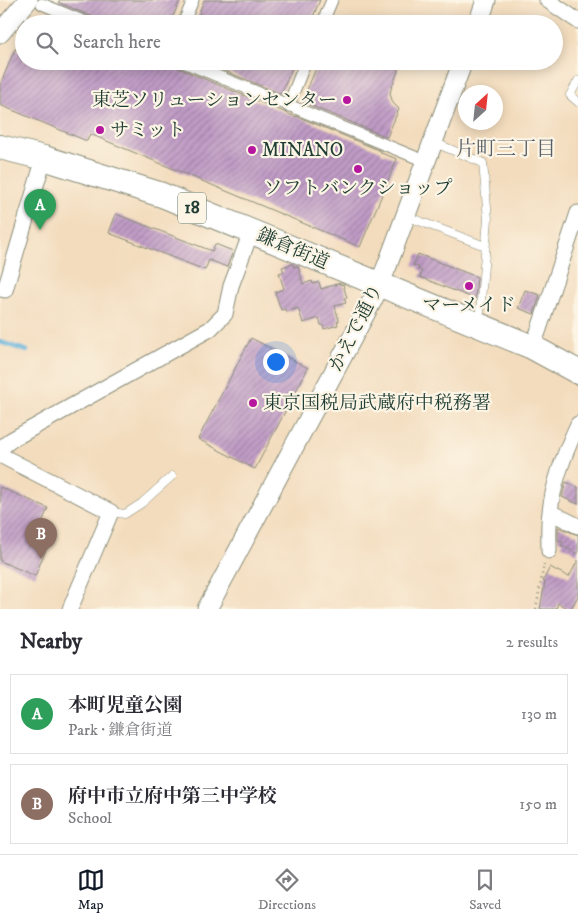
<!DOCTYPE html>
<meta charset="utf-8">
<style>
body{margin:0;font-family:"IM FELL DW Pica","Noto Serif JP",serif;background:#f2f2f3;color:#2b2b33}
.compass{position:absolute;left:458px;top:85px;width:45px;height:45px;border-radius:50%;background:#fff;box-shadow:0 2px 12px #0003;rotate:27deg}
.you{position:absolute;left:275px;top:361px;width:18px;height:18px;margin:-12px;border:4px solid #fff;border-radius:50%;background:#1a73e8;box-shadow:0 0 0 8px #1a73e833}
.badge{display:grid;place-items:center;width:32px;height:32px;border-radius:50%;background:#111827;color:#fff;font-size:16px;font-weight:700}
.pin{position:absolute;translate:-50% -41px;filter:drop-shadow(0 1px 2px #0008)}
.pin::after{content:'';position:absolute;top:26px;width:18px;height:15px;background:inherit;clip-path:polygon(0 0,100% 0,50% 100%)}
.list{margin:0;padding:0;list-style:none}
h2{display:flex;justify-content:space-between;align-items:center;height:65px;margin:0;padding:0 20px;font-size:21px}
h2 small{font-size:16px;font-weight:400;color:#7c7c81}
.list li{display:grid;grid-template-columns:32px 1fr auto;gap:15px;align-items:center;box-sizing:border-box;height:80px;margin:0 10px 10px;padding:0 10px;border:1px solid #e1e1e2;border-radius:0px}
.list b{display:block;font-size:19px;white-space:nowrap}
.list p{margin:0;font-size:16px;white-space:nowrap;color:#7c7c81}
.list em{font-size:16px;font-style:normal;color:#7c7c81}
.icon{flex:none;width:28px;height:28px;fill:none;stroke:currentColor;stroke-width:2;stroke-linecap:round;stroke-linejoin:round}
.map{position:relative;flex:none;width:578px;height:609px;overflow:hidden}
.search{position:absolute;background:#fff;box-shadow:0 2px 12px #0003;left:15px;right:15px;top:15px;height:55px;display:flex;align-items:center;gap:12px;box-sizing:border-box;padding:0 18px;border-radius:28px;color:#7c7c81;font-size:19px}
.sheet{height:245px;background:#fff}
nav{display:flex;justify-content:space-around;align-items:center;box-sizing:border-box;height:70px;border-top:1px solid #e1e1e2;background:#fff;font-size:14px;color:#7c7c81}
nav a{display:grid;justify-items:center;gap:2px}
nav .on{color:#111827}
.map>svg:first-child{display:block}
</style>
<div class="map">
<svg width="578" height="609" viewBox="0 0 578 609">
<defs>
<pattern id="building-hatch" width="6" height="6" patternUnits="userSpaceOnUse" patternTransform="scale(1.25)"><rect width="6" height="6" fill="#c09bc6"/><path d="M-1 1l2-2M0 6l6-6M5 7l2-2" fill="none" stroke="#9b80a2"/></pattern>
</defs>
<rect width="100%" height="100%" fill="#fcf5e5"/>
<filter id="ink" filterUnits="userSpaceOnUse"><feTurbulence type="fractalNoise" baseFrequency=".02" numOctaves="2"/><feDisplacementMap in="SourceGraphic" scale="10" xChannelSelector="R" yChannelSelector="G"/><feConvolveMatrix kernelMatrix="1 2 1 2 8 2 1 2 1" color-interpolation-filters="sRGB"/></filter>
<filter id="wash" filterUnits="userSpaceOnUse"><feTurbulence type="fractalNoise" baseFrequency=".0096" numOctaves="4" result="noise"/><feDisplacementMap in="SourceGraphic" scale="20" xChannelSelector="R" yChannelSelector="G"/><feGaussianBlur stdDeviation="1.12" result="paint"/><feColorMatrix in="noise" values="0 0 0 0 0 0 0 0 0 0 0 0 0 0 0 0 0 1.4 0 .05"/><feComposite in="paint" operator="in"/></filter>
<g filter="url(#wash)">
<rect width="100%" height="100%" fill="#f3dcbd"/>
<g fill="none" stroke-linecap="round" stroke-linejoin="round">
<path stroke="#60b2db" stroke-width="4.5" d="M0 342 27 351"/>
</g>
<g id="blocks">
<path fill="url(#building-hatch)" d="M60 0H180L170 24H97L96 20 93 17 58 2Z
M204 0H320L310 24H195Z
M15 49 24 52V61H174L175 65 178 68 296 117V116L381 151V153L397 159 360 247 90 134 87 141 0 105V85Z
M201 61H295L281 94Z
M319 61H398V71L391 89 390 94 393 103 399 109 387 137 302 102Z
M116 214 212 251 215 244 233 251 227 267 209 260 205 270 109 233Z
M418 254 477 277 475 299 420 277 422 271 418 269 419 267 413 265Z
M293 264 294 267 298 266 303 284 312 281 313 284 319 282 321 289 340 283V285L343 284 347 298H344L346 303 335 306 339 321 337 322 338 325 324 329 323 325H321L319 318 303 323 298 308 286 312 285 309 281 310 275 292 284 289 279 273 284 272 282 267Z
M525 290 540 295 534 314 518 308Z
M251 338 308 368 255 469 198 439Z
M566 482 578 487V504L562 497Z
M0 487 48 508 39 530 52 535 35 576 0 561Z
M558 527 578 535V554L561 545 563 542 558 540Z
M578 560V596L571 609H568L558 603 556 609H540L545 582 543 581 550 567 569 577Z"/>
</g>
</g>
<g filter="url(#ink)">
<use href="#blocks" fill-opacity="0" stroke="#898c78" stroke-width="1"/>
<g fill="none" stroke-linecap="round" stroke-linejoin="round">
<g stroke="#898c78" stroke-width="9">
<path id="service" d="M578 81 570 95 578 102
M433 142 483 163 488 219 479 323
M406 216 485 246
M111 512 125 514 142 503 172 476"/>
</g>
<g stroke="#898c78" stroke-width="13">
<path id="pedestrian" d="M42 4 90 24
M183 24 193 0
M322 24 332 0
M181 61 415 157
M288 106 306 61"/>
</g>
<g stroke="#898c78" stroke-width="17">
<path id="minor" d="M547 0 578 21
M0 289 5 290 44 158
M532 347 538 332 578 213
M0 449 11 440 210 329 225 314 231 286 251 232
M0 455 111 512 70 609
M550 512 578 526
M549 551C549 539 548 525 550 512 553 482 565 452 578 424"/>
</g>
<g stroke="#898c78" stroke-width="21">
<path id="tertiary" d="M478 24 486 0
M0 33 28 0
M207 609 373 299 387 266 463 61"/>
</g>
<g stroke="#898c78" stroke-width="26">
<path id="primary" d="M0 147 44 158 162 195 532 347 578 372"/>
</g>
<path stroke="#898c78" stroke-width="2.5" stroke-dasharray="1 4" stroke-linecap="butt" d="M536 609 544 564"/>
<use href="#service" stroke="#fff" stroke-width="8"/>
<use href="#pedestrian" stroke="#fff" stroke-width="11"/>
<use href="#minor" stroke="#fff" stroke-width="15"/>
<use href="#tertiary" stroke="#fff" stroke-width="19"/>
<use href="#primary" stroke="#fff" stroke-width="24"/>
</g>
</g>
<g fill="#b5179e" stroke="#fcf5e5" stroke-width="2">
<circle cx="347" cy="100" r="5"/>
<circle cx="100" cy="130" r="5"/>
<circle cx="252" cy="150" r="5"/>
<circle cx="358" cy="169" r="5"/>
<circle cx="469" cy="286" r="5"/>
<circle cx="253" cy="403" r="5"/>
</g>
<g text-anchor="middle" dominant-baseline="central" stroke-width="4.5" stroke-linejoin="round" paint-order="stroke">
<rect fill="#fcf5e5" stroke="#617469" stroke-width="1" x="178" y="192.5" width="28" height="31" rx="4"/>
<g font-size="18" font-weight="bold" fill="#1f3d34">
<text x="192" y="208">18</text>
</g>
<g font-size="19" fill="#1f3d34" stroke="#fcf5e5" text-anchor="start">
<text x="337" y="100" text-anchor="end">東芝ソリューションセンター</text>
<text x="110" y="130">サミット</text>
<text x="262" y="150">MINANO</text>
<text x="358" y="188" text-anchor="middle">ソフトバンクショップ</text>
<text x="469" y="305" text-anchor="middle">マーメイド</text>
<text x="263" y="403">東京国税局武蔵府中税務署</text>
</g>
<g font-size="19" fill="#1f3d34" stroke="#fcf5e5">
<text transform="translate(293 249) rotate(23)">鎌倉街道</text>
<text transform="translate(356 328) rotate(-63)">かえで通り</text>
</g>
<g font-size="20" fill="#575e67" stroke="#fcf5e5">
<text x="506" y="149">片町三丁目</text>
</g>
</g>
</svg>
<svg class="compass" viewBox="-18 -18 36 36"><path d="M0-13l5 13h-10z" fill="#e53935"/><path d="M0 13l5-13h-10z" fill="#7c7c81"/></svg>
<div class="you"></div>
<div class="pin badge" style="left:40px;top:230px;background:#2e9e5b">A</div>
<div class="pin badge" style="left:41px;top:559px;background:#8d6e63">B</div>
<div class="search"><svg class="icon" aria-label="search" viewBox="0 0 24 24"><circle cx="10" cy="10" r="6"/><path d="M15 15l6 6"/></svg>Search here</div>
</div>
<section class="sheet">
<h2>Nearby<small>2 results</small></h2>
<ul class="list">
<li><span class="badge" style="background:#2e9e5b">A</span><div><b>本町児童公園</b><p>Park · 鎌倉街道</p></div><em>130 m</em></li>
<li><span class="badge" style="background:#8d6e63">B</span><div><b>府中市立府中第三中学校</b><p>School</p></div><em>150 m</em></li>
</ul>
</section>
<nav>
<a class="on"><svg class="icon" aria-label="map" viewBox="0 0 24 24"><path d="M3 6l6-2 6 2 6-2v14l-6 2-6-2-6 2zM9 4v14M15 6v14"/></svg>Map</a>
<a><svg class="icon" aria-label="directions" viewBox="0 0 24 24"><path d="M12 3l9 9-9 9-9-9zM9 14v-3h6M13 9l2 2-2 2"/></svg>Directions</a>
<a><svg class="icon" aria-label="saved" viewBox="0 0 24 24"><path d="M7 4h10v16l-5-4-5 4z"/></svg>Saved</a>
</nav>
